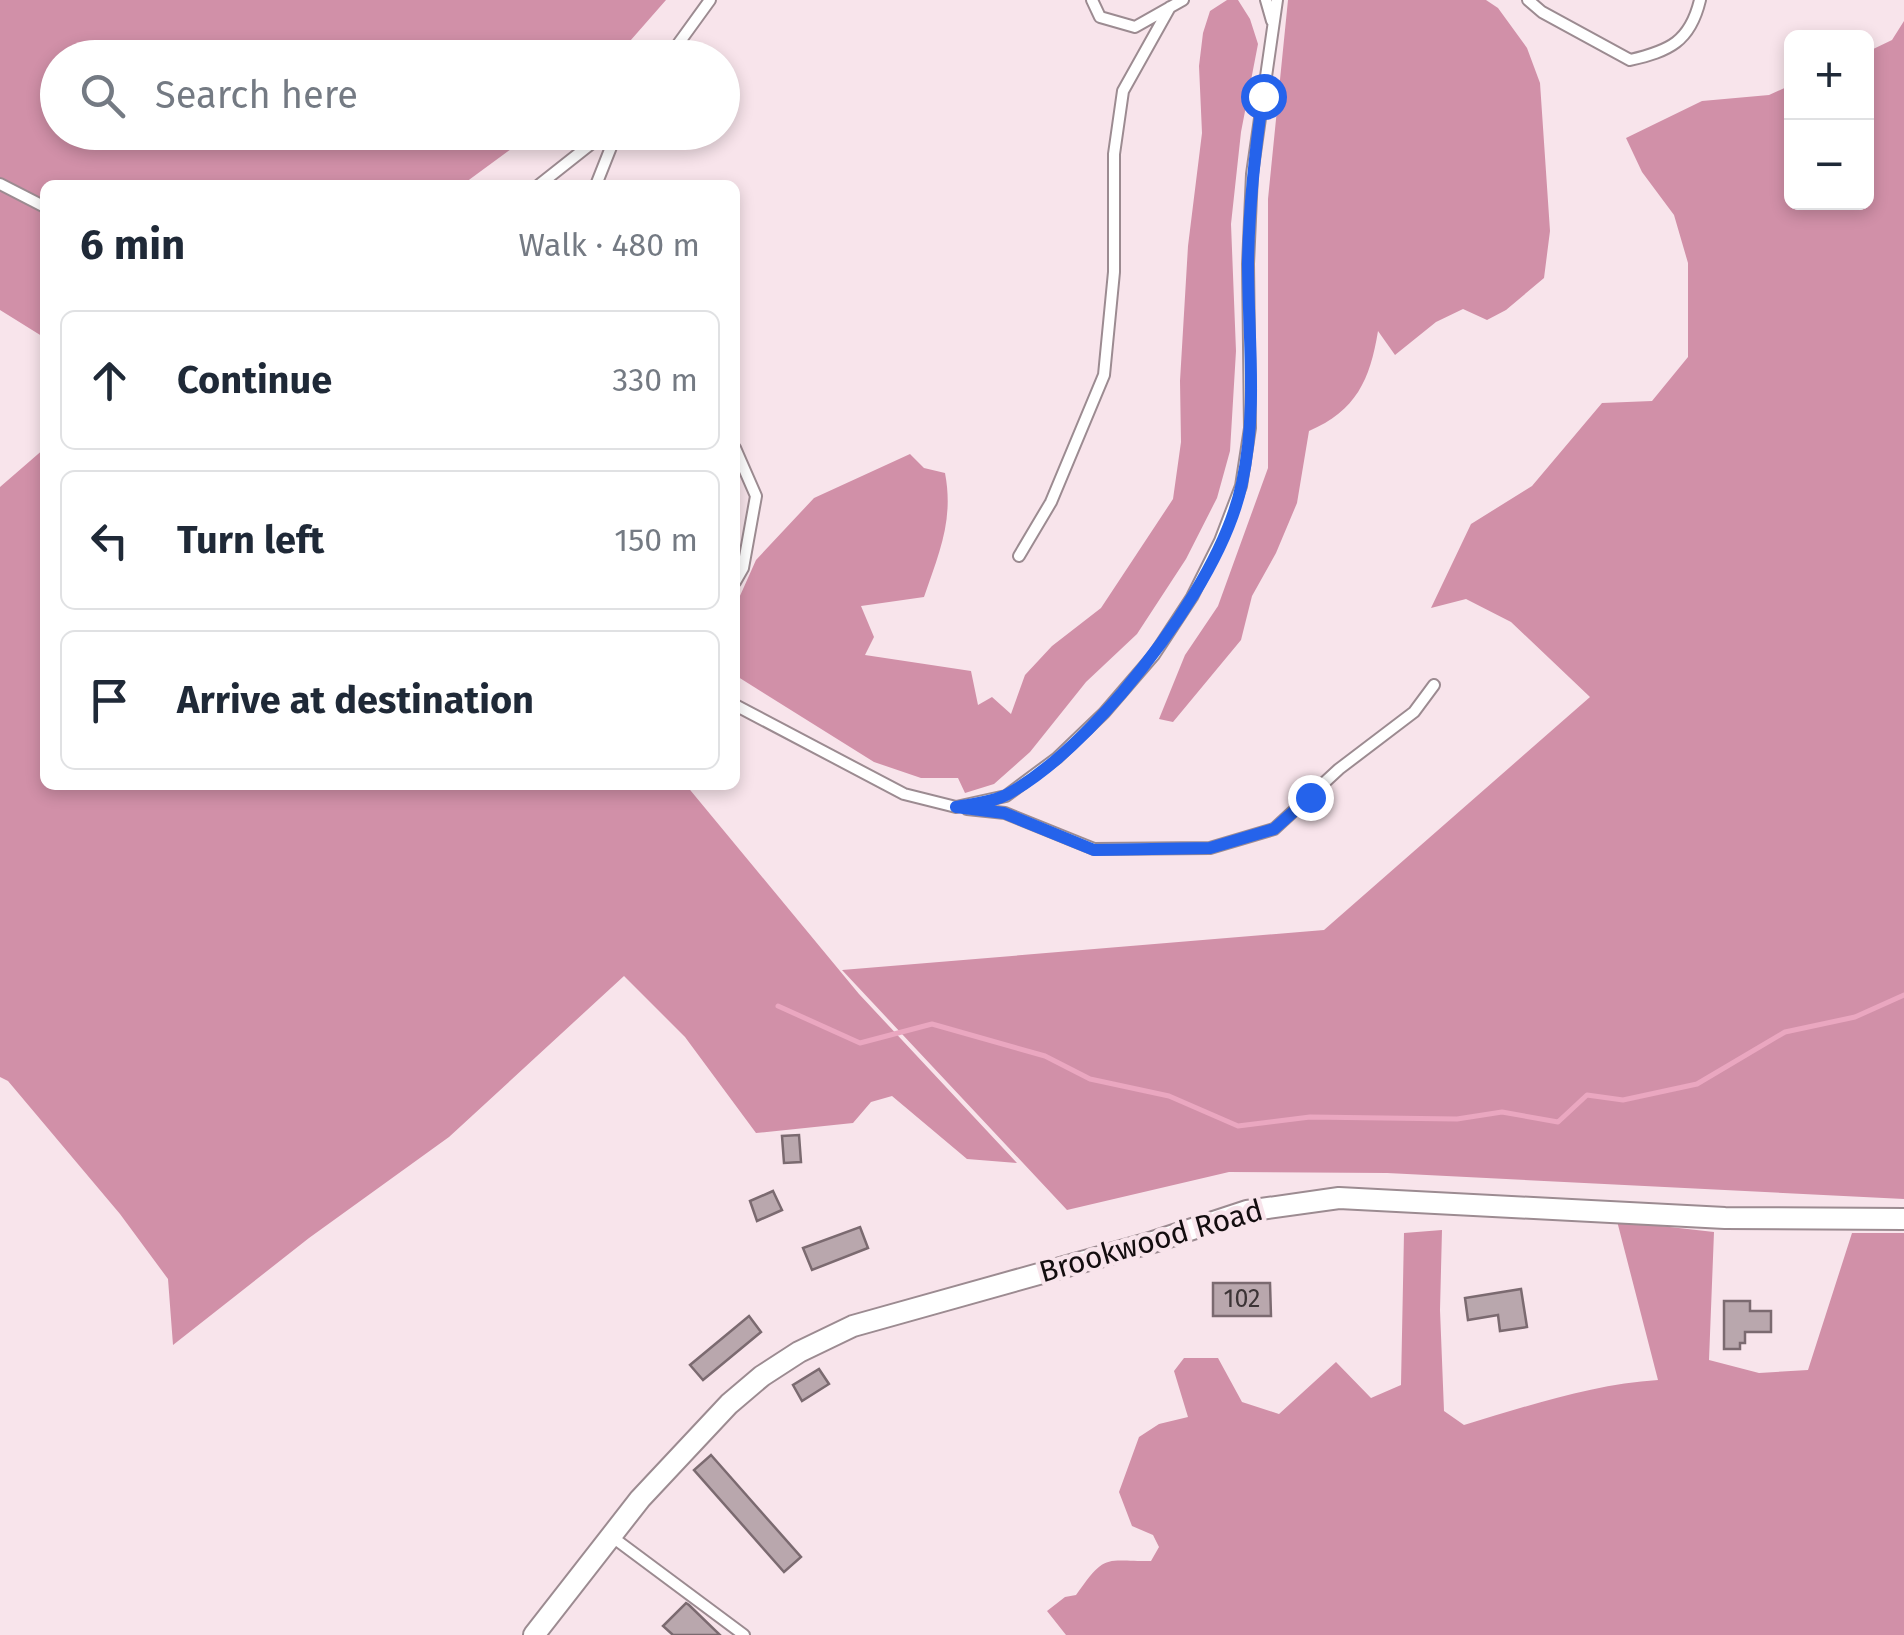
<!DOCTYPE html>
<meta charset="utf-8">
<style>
body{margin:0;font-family:"Fira Sans",sans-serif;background:#f6f6f7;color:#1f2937}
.controls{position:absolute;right:30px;top:30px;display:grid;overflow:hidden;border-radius:15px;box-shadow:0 5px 15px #0003}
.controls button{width:90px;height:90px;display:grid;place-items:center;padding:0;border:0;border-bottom:2px solid #e0e1e3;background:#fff;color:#1f2937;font:50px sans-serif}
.stop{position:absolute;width:30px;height:30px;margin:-22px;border:8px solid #2563eb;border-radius:50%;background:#fff}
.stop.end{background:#2563eb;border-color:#fff;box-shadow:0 2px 10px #0008}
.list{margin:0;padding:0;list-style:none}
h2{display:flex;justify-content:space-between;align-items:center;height:130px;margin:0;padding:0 40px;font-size:42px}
h2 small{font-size:32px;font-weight:400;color:#747a83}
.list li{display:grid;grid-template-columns:65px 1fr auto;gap:30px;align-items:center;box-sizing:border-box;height:140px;margin:0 20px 20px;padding:0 20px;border:2px solid #e0e1e3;border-radius:15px}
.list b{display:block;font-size:38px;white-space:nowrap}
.list em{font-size:32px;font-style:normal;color:#747a83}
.icon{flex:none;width:55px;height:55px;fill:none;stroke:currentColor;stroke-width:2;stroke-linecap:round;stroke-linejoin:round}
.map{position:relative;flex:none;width:1904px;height:1635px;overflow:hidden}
.search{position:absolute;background:#fff;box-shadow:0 5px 15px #0003;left:40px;top:40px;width:700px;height:110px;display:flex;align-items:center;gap:25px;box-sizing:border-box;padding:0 35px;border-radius:55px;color:#747a83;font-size:38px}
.panel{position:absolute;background:#fff;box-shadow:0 5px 15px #0003;left:40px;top:180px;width:700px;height:610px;border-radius:15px}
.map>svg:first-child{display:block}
</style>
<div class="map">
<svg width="1904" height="1635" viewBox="0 0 1904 1635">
<rect width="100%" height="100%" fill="#f8e4eb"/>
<path fill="#d190a8" d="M0 0H666L616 57 58 58V132L533 133 462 185H45V338L0 310Z
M1227 0H1238L1250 19 1258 44 1241 132 1231 224 1236 351 1230 451 1217 498 1186 559 1137 634 1086 682 1030 752 994 784 965 793 958 778H921L874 762 735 675V607L756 560 814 498 910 454 924 468 945 473C954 520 939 553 924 597L861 606 874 637 865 655 971 671 978 705 992 697 1011 714 1025 675 1052 646 1101 608 1173 499 1181 442 1180 381 1188 246 1202 133 1199 66 1203 33 1210 11Z
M1288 0H1486L1498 8 1527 48 1540 83 1550 231 1544 278 1506 310 1487 320 1463 309 1436 322 1395 355 1378 331C1370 380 1356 411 1309 431L1297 503 1276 553 1252 596 1241 640 1173 722 1159 719 1185 655 1218 606 1268 468V199Z
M1904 21V1199L1387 1173 1229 1172 1067 1210 842 970 1324 930 1590 697 1511 622 1466 599 1431 608 1471 524 1532 486 1602 403 1652 401 1688 357V263L1674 215 1642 172 1626 138 1702 101 1769 95 1791 85 1792 202H1866L1867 52 1892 40Z
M45 448V785H686L859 994 1017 1163 967 1159 892 1096 871 1102 853 1123 756 1133 685 1037 624 976 449 1137 309 1238 173 1345 168 1279 120 1214 8 1081 0 1077V487Z
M1617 1221 1714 1232 1709 1360 1759 1373 1808 1370 1852 1233H1904V1635H1066L1047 1611 1065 1597 1076 1595C1106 1553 1103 1561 1151 1561L1159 1547 1153 1535 1132 1526 1119 1492 1139 1437 1159 1424 1188 1417 1174 1371 1184 1358H1218L1242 1402 1279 1414 1336 1362 1371 1398 1401 1385 1404 1233 1442 1230 1440 1310 1444 1411 1464 1425C1527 1406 1593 1384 1658 1380Z"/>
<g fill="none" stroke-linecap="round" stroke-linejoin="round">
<path stroke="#eaa7c0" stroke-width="5" d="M778 1006 860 1043 932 1024 1045 1056 1090 1079 1169 1096 1238 1126 1310 1117 1457 1119 1502 1112 1558 1122 1587 1095 1623 1100 1697 1084 1785 1032 1855 1017 1904 995"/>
</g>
<path fill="#b9a7ad" stroke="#7b6a70" stroke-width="2.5" d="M799 1135 801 1162 784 1163 782 1136Z
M773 1191 782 1210 757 1221 750 1201Z
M860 1227 868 1248 812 1270 803 1248Z
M1213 1283H1270L1271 1316H1213Z
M1521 1289 1527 1327 1500 1331 1498 1315 1468 1320 1465 1298Z
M1724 1301H1750V1311H1771V1332H1745V1343H1740V1349H1724Z
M749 1316 761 1332 703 1380 690 1365Z
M819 1369 829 1384 802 1401 793 1385Z
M711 1455 801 1557 784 1572 694 1470Z
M686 1603 689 1605 720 1635H673L663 1626Z"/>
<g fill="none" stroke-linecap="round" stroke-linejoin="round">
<g stroke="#9c8b91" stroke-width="14">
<path id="lane" d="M1092 0 1100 17 1135 27 1183 0
M1266 0 1272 21
M1528 0 1542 12 1630 60C1669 51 1690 42 1700 0
M668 58 710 0
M0 184 45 207
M539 185 606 132
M596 185 617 132
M735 448 756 496 743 568 735 582
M1019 556 1051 502 1104 375 1114 272V154L1123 91 1170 7
M735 705 904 794 956 807 1006 796 1057 758 1104 713 1154 655 1192 597 1220 541 1241 486 1250 428 1248 264 1252 174 1277 0
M967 809 1005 813 1094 849 1210 848 1274 829 1339 769 1414 712 1434 685
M611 1536 744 1635"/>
</g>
<g stroke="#9c8b91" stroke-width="24">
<path id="street" d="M534 1635 640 1499 729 1404 762 1376 799 1352 853 1326 1153 1242 1247 1211 1339 1198 1725 1218 1904 1219"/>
</g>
<use href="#lane" stroke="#fff" stroke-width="10"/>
<use href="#street" stroke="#fff" stroke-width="20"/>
</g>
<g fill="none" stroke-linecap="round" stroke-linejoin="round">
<path stroke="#2563eb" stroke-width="12" d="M1263 96C1255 151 1249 206 1248 262 1248 336 1258 410 1242 483 1227 555 1169 637 1122 693 1090 730 1051 770 1008 794 994 802 972 804 956 807L1004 813 1094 850 1210 848 1274 829 1310 797"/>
</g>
<g text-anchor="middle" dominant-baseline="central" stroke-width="9" stroke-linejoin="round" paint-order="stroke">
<g font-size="25" fill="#3c3436">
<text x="1242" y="1299">102</text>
</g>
<g font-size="30" fill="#130d0f" stroke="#f8e4eb">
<text transform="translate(1151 1241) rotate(-16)">Brookwood Road</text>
</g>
</g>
</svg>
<div class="controls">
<button>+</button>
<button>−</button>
</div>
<div class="stop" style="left:1263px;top:96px"></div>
<div class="stop end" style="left:1310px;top:797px"></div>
<div class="search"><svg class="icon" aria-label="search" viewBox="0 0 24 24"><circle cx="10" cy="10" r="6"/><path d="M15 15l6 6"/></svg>Search here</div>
<section class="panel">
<h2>6 min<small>Walk · 480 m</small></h2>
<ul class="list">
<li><svg class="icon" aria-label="ahead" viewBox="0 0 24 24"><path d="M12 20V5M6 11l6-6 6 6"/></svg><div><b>Continue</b></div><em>330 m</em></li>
<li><svg class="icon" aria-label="left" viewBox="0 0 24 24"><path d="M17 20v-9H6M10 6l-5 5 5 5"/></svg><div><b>Turn left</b></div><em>150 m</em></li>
<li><svg class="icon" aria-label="arrive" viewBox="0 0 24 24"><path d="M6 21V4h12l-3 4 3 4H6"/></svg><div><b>Arrive at destination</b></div></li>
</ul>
</section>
</div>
